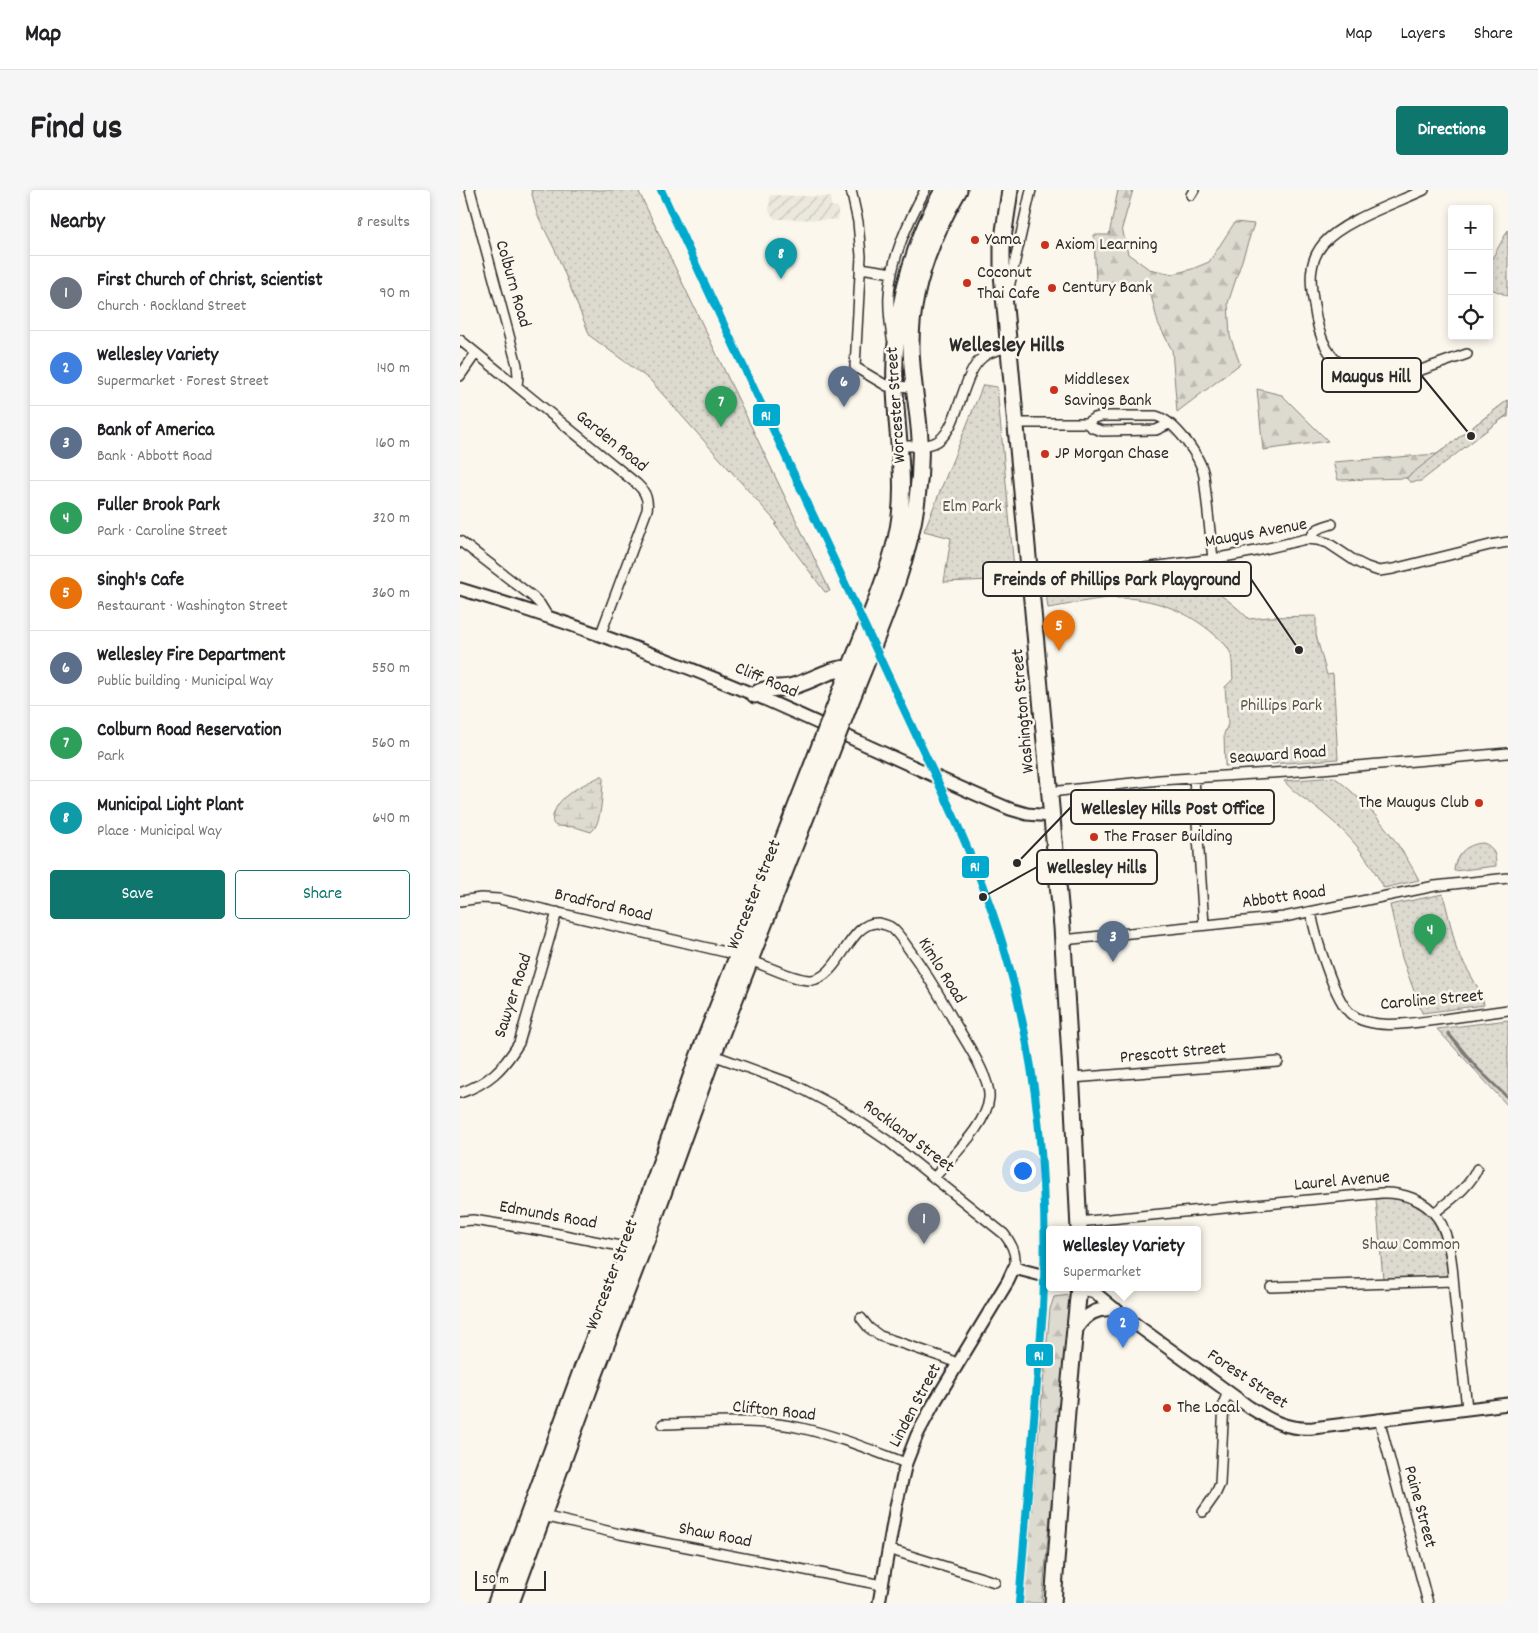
<!DOCTYPE html>
<meta charset="utf-8">
<style>
body{margin:0;font-family:Dekko,sans-serif;background:#f6f6f6;color:#202124}
.controls{position:absolute;right:15px;top:15px;display:grid;overflow:hidden;border-radius:5px;box-shadow:0 2px 8px #0003}
.controls button{width:45px;height:45px;display:grid;place-items:center;padding:0;border:0;border-bottom:1px solid #e0e0e0;background:#fff;color:#202124;font:25px sans-serif}
.scale{position:absolute;left:15px;bottom:12px;width:71px;box-sizing:border-box;padding-left:5px;border:2px solid #2b2b2b;border-top:0;font-size:14px;line-height:18px;white-space:nowrap;color:#2b2b2b;-webkit-text-stroke:4px #fbf7ec;paint-order:stroke}
.you{position:absolute;left:562px;top:980px;width:18px;height:18px;margin:-12px;border:4px solid #fff;border-radius:50%;background:#1a73e8;box-shadow:0 0 0 8px #1a73e833}
.badge{display:grid;place-items:center;width:32px;height:32px;border-radius:50%;background:#0f766e;color:#fff;font-size:16px;font-weight:700}
.pin{position:absolute;translate:-50% -41px;filter:drop-shadow(0 1px 2px #0008)}
.pin::after{content:'';position:absolute;top:26px;width:18px;height:15px;background:inherit;clip-path:polygon(0 0,100% 0,50% 100%)}
.popup{position:absolute;left:586px;top:1036px;width:155px;height:65px;box-sizing:border-box;display:grid;place-content:center;border-radius:5px;background:#fff;filter:drop-shadow(0 1px 4px #0005);font-size:16px;white-space:nowrap;color:#757577}
.popup b{font-size:19px;color:#202124}
.popup::after{content:'';position:absolute;left:50%;top:100%;margin-left:-10px;border:10px solid transparent;border-top-color:#fff}
.list{margin:0;padding:0;list-style:none}
h2{display:flex;justify-content:space-between;align-items:center;height:65px;margin:0;padding:0 20px;font-size:21px}
h2 small{font-size:16px;font-weight:400;color:#757577}
.list li{display:grid;grid-template-columns:32px 1fr auto;gap:15px;align-items:center;box-sizing:border-box;height:75px;padding:0 20px;border-top:1px solid #e0e0e0}
.list b{display:block;font-size:19px;white-space:nowrap}
.list p{margin:0;font-size:16px;white-space:nowrap;color:#757577}
.list em{font-size:16px;font-style:normal;color:#757577}
.actions{display:flex;gap:10px;padding:15px 20px}
.actions a{flex:1;padding:11px 0;border:1px solid #0f766e;border-radius:5px;text-align:center;font-size:18px;color:#0f766e}
.actions .main{background:#0f766e;color:#fff}
.icon{flex:none;width:28px;height:28px;fill:none;stroke:currentColor;stroke-width:2;stroke-linecap:round;stroke-linejoin:round}
.map{position:relative;flex:none;width:1048px;height:1413px;overflow:hidden;border-radius:5px}
header{display:flex;align-items:center;gap:30px;box-sizing:border-box;height:70px;padding:0 25px;background:#fff;border-bottom:1px solid #e0e0e0}
header strong{font-size:24px}
nav{display:flex;gap:28px;margin-inline-start:auto;font-size:18px}
.intro{display:flex;align-items:center;justify-content:space-between;box-sizing:border-box;height:120px;padding:0 30px}
h1{margin:0;font-size:35px}
.button{padding:12px 22px;border-radius:5px;background:#0f766e;color:#fff;font-size:18px;font-weight:700}
main{display:flex;gap:30px;padding:0 30px}
aside{flex:1;background:#fff;border-radius:5px;box-shadow:0 2px 8px #0003}
.map>svg:first-child{display:block}
</style>
<header>
<strong>Map</strong>
<nav><a>Map</a><a>Layers</a><a>Share</a></nav>
</header>
<div class="intro"><h1>Find us</h1><a class="button">Directions</a></div>
<main>
<aside>
<h2>Nearby<small>8 results</small></h2>
<ul class="list">
<li><span class="badge" style="background:#6b7280">1</span><div><b>First Church of Christ, Scientist</b><p>Church · Rockland Street</p></div><em>90 m</em></li>
<li><span class="badge" style="background:#3f7fe0">2</span><div><b>Wellesley Variety</b><p>Supermarket · Forest Street</p></div><em>140 m</em></li>
<li><span class="badge" style="background:#5c6f8a">3</span><div><b>Bank of America</b><p>Bank · Abbott Road</p></div><em>160 m</em></li>
<li><span class="badge" style="background:#2e9e5b">4</span><div><b>Fuller Brook Park</b><p>Park · Caroline Street</p></div><em>320 m</em></li>
<li><span class="badge" style="background:#e8710a">5</span><div><b>Singh's Cafe</b><p>Restaurant · Washington Street</p></div><em>360 m</em></li>
<li><span class="badge" style="background:#5c6f8a">6</span><div><b>Wellesley Fire Department</b><p>Public building · Municipal Way</p></div><em>550 m</em></li>
<li><span class="badge" style="background:#2e9e5b">7</span><div><b>Colburn Road Reservation</b><p>Park</p></div><em>560 m</em></li>
<li><span class="badge" style="background:#0f9aa8">8</span><div><b>Municipal Light Plant</b><p>Place · Municipal Way</p></div><em>640 m</em></li>
</ul>
<div class="actions"><a class="main">Save</a><a>Share</a></div>
</aside>
<div class="map">
<svg width="1048" height="1413" viewBox="0 0 1048 1413">
<defs>
<pattern id="industrial-furrows" width="10" height="10" patternUnits="userSpaceOnUse" patternTransform="scale(1.25)"><rect width="10" height="10" fill="#ebe8de"/><path d="M-1 1l2-2M0 10L10 0M9 11l2-2" fill="none" stroke="#cac7bf"/></pattern>
<pattern id="forest-firs" width="22" height="20" patternUnits="userSpaceOnUse" patternTransform="scale(1.25)"><rect width="22" height="20" fill="#dddad0"/><path d="M5 1l3.5 6h-7zM16 11l3.5 6h-7z" fill="#bebbb3"/></pattern>
<pattern id="wetland-marsh" width="20" height="14" patternUnits="userSpaceOnUse" patternTransform="scale(1.25)"><rect width="20" height="14" fill="#dddad0"/><path d="M1 5h8M5 5V1M11 12h8M15 12V8" fill="none" stroke="#bebbb3"/></pattern>
<pattern id="park-dots" width="8" height="8" patternUnits="userSpaceOnUse" patternTransform="scale(1.25)"><rect width="8" height="8" fill="#dddad0"/><path d="M2 2h.1M6 6h.1" fill="none" stroke="#bebbb3" stroke-width="1.8" stroke-linecap="round"/></pattern>
</defs>
<rect width="100%" height="100%" fill="#fbf7ec"/>
<filter id="ink" filterUnits="userSpaceOnUse"><feTurbulence type="fractalNoise" baseFrequency=".02" numOctaves="2"/><feDisplacementMap in="SourceGraphic" scale="10" xChannelSelector="R" yChannelSelector="G"/><feConvolveMatrix kernelMatrix="1 2 1 2 8 2 1 2 1" color-interpolation-filters="sRGB"/></filter>
<g filter="url(#ink)">
<path fill="url(#industrial-furrows)" d="M310 5 371 7V16L378 17V30L315 29 309 21Z"/>
<path fill="url(#forest-firs)" stroke="#84827e" d="M658 0H673L662 38 668 64 689 79 713 84 732 79 749 72 775 32 794 34 768 113 770 146 780 174 717 222 712 160 698 133 691 105 674 95 636 93 634 45H649Z
M797 199 822 205 868 251 803 260Z
M1048 210V227H1045L950 292 946 288 878 290 873 272 977 264Z
M610 1105 613 1113 598 1238 582 1413H563L590 1119 594 1107Z"/>
<path fill="url(#wetland-marsh)" stroke="#84827e" d="M141 586H143V591C142 604 142 634 131 642L115 637 96 636C92 633 92 631 93 626 98 604 124 595 141 586Z"/>
<path fill="url(#park-dots)" stroke="#84827e" d="M71 0H178L370 401 365 402 315 335 317 333 190 190 130 146 96 62 77 24Z
M1048 40V106L1029 98V74Z
M523 195 537 197 555 389 484 392 491 348 464 341Z
M1048 210V224L961 291 950 292 946 288Z
M720 383C747 394 769 409 789 429L809 427 856 426V445L867 485 873 484 878 569 812 574 811 572 765 576 764 544 768 534 765 497 773 489C772 481 773 469 770 462 767 455 760 449 755 445 728 421 692 407 656 408 634 408 610 415 588 418L586 403Z
M874 587C911 615 938 650 959 690L924 698C906 665 892 647 863 623 850 612 835 604 824 591Z
M1023 653C1034 656 1036 666 1036 676L994 681C995 665 1006 654 1023 653Z
M983 704 997 761 1022 805 1024 815 962 823 942 768 930 715Z
M1048 830V916L977 839Z
M932 1008C979 1014 982 1049 988 1086L923 1089 916 1009Z"/>
<g fill="none" stroke-linecap="round" stroke-linejoin="round">
<path stroke="#7b7a75" stroke-width="3" d="M988 843 1016 877 1048 908"/>
<g stroke="#2b2b2b" stroke-width="12">
<path id="minor" d="M10 0 57 175 58 186 57 196
M391 0 398 32 401 66 395 177 427 196 454 197
M964 0C936 13 882 31 863 54 848 72 850 93 854 115 856 131 859 145 867 159 882 184 914 192 941 187L1007 164
M731 5 734 0
M401 78 432 83
M548 102 571 0
M432 148C430 134 428 120 429 105 431 68 448 32 465 0
M0 150 177 294C185 301 189 309 187 320L140 446
M0 186 16 163
M555 233H626L634 228 642 226H696C715 231 741 267 744 286L753 369
M626 233 633 238 642 241 696 240 709 234
M440 256C451 256 464 257 474 253 499 244 501 183 523 167 529 161 540 160 548 157
M851 349C853 338 863 337 872 334
M0 351 73 407 80 414 88 427
M570 393 753 369 796 361 846 349 857 350 868 353 895 371 907 377 919 381 933 379 1030 355 1048 352
M734 588 744 735
M590 602 700 590 827 582 1048 563
M0 711 21 708 39 709 278 765
M851 722C855 745 874 810 891 824 914 842 957 832 984 829 1005 826 1027 823 1048 820
M603 750 824 727 975 696 1048 688
M290 770C304 775 337 791 351 790 380 788 389 731 418 733 423 734 428 735 432 738 440 745 445 754 451 762 468 785 481 808 495 833 505 851 531 888 529 908 527 935 491 967 474 988
M253 865 335 895 382 920 428 951 544 1044C552 1054 558 1065 554 1078
M612 888 818 872
M0 903C29 893 43 879 59 853L97 722
M974 1023C990 1010 1009 998 1017 979
M0 1031 13 1030 83 1041 170 1058
M618 1032 921 1003C943 1002 965 1010 978 1028 992 1049 993 1087 995 1111 999 1146 1003 1182 1007 1218
M811 1097 993 1091
M401 1128 409 1138 420 1146 488 1169 498 1174
M919 1229 968 1413
M203 1234C249 1233 296 1228 341 1238 377 1246 411 1260 446 1273
M743 1322 755 1305 760 1294 764 1212 768 1202
M83 1326 160 1344 422 1395
M428 1359 535 1392"/>
</g>
<g stroke="#2b2b2b" stroke-width="15">
<path id="tertiary" d="M0 399C100 429 199 465 295 505 380 542 464 583 550 619L567 624 592 626
M615 1097 634 1102 656 1120 789 1217C810 1230 827 1240 853 1238L1048 1214
M419 1413 436 1316 446 1273 457 1245 473 1215 548 1091 554 1078 589 1087"/>
</g>
<g stroke="#2b2b2b" stroke-width="16">
<path id="secondary" d="M616 1139C626 1124 637 1117 656 1120"/>
</g>
<g stroke="#2b2b2b" stroke-width="19">
<path id="primary" d="M550 0 542 55V84L602 737 613 916 619 1039
M593 1413 607 1221 619 1097"/>
</g>
<g stroke="#2b2b2b" stroke-width="19">
<path id="trunk" d="M295 505C304 497 317 499 329 497 350 493 368 478 390 478
M375 516C387 485 399 455 411 424 423 392 436 360 440 326 445 282 436 240 435 197 432 129 450 59 483 0
M387 521C413 454 448 381 457 309 460 289 461 269 460 249 458 217 451 186 451 154 451 100 472 46 499 0
M36 1413 120 1184 179 1034 238 867 357 563
M51 1413 130 1197 187 1048 253 865 369 568"/>
</g>
<use href="#minor" stroke="#fbf7ec" stroke-width="9"/>
<use href="#tertiary" stroke="#fbf7ec" stroke-width="11"/>
<use href="#secondary" stroke="#fbf7ec" stroke-width="12"/>
<use href="#primary" stroke="#fbf7ec" stroke-width="15"/>
<use href="#trunk" stroke="#fbf7ec" stroke-width="15"/>
<g stroke="#2b2b2b" stroke-width="19" stroke-linecap="butt">
<path id="trunk-bridge" d="M357 563 375 516
M369 568 387 521"/>
</g>
<use href="#trunk-bridge" stroke="#fbf7ec" stroke-width="15"/>
<g stroke="#fbf7ec" stroke-width="11">
<path id="rail-1" d="M201 0 485 607C507 655 528 704 543 755 579 874 589 996 583 1119L559 1413"/>
</g>
<use href="#rail-1" stroke="#00a9ce" stroke-width="8"/>
</g>
</g>
<g fill="#c8321e" stroke="#fbf7ec" stroke-width="2">
<circle cx="515" cy="50" r="5"/>
<circle cx="585" cy="55" r="5"/>
<circle cx="507" cy="93" r="5"/>
<circle cx="592" cy="98" r="5"/>
<circle cx="594" cy="200" r="5"/>
<circle cx="585" cy="264" r="5"/>
<circle cx="1019" cy="613" r="5"/>
<circle cx="634" cy="647" r="5"/>
<circle cx="707" cy="1218" r="5"/>
</g>
<g text-anchor="middle" dominant-baseline="central" stroke-width="5" stroke-linejoin="round" paint-order="stroke">
<g font-size="18" fill="#2b2b2b" stroke="#fbf7ec" text-anchor="start">
<text x="525" y="50">Yama</text>
<text x="595" y="55">Axiom Learning</text>
<text x="517" y="83">Coconut<tspan x="517" dy="21">Thai Cafe</tspan></text>
<text x="602" y="98">Century Bank</text>
<text x="604" y="190">Middlesex<tspan x="604" dy="21">Savings Bank</tspan></text>
<text x="595" y="264">JP Morgan Chase</text>
<text x="1009" y="613" text-anchor="end">The Maugus Club</text>
<text x="644" y="647">The Fraser Building</text>
<text x="717" y="1218">The Local</text>
</g>
<g font-size="18" fill="#2b2b2b" stroke="#fbf7ec">
<text transform="translate(52 94) rotate(74)">Colburn Road</text>
<text transform="translate(437 215) rotate(-94)">Worcester Street</text>
<text transform="translate(151 252) rotate(39)">Garden Road</text>
<text transform="translate(796 344) rotate(-10)">Maugus Avenue</text>
<text transform="translate(306 491) rotate(23)">Cliff Road</text>
<text transform="translate(564 521) rotate(-95)">Washington Street</text>
<text transform="translate(818 566) rotate(-4)">Seaward Road</text>
<text transform="translate(295 705) rotate(-68)">Worcester Street</text>
<text transform="translate(824 708) rotate(-8)">Abbott Road</text>
<text transform="translate(143 716) rotate(13)">Bradford Road</text>
<text transform="translate(481 781) rotate(58)">Kimlo Road</text>
<text transform="translate(54 806) rotate(-72)">Sawyer Road</text>
<text transform="translate(972 811) rotate(-5)">Caroline Street</text>
<text transform="translate(713 864) rotate(-5)">Prescott Street</text>
<text transform="translate(448 947) rotate(37)">Rockland Street</text>
<text transform="translate(882 992) rotate(-5)">Laurel Avenue</text>
<text transform="translate(88 1026) rotate(10)">Edmunds Road</text>
<text transform="translate(153 1085) rotate(-69)">Worcester Street</text>
<text transform="translate(787 1190) rotate(34)">Forest Street</text>
<text transform="translate(456 1216) rotate(-62)">Linden Street</text>
<text transform="translate(314 1222) rotate(6)">Clifton Road</text>
<text transform="translate(959 1317) rotate(75)">Paine Street</text>
<text transform="translate(255 1346) rotate(11)">Shaw Road</text>
</g>
<g font-size="18" fill="#585754" stroke="#fbf7ec">
<text x="512" y="317">Elm Park</text>
<text x="821" y="516">Phillips Park</text>
<text x="951" y="1055">Shaw Common</text>
</g>
<g font-size="22" font-weight="bold" fill="#2b2b2b" stroke="#fbf7ec">
<text x="547" y="156">Wellesley Hills</text>
</g>
</g>
<path fill="none" stroke="#2b2b2b" stroke-width="2" d="M1011 246L961 185M839 460L791 389M557 673L611 617M523 707L577 677"/>
<g fill="#2b2b2b" stroke="#fbf7ec" stroke-width="2">
<circle cx="1011" cy="246" r="5"/>
<circle cx="839" cy="460" r="5"/>
<circle cx="557" cy="673" r="5"/>
<circle cx="523" cy="707" r="5"/>
</g>
<g fill="#fbf7ec" stroke="#2b2b2b" stroke-width="2">
<rect x="862" y="168" width="99" height="34" rx="5"/>
<rect x="523" y="372" width="268" height="34" rx="5"/>
<rect x="611" y="600" width="203" height="34" rx="5"/>
<rect x="577" y="660" width="120" height="34" rx="5"/>
</g>
<g font-size="19" text-anchor="middle" font-weight="bold" fill="#2b2b2b">
<text x="911" y="192">Maugus Hill</text>
<text x="657" y="395">Freinds of Phillips Park Playground</text>
<text x="713" y="624">Wellesley Hills Post Office</text>
<text x="637" y="683">Wellesley Hills</text>
</g>
<g stroke="#fbf7ec" stroke-width="2">
<rect x="292" y="213" width="29" height="24" rx="5" fill="#00a9ce"/>
<rect x="501" y="665" width="29" height="24" rx="5" fill="#00a9ce"/>
<rect x="565" y="1153" width="29" height="24" rx="5" fill="#00a9ce"/>
</g>
<g font-size="14" text-anchor="middle" font-weight="bold" fill="#fff">
<text x="306" y="230">R1</text>
<text x="515" y="681">R1</text>
<text x="579" y="1170">R1</text>
</g>
</svg>
<div class="controls">
<button>+</button>
<button>−</button>
<button><svg class="icon" aria-label="locate" viewBox="0 0 24 24"><circle cx="12" cy="12" r="6"/><path d="M12 2v4M12 18v4M2 12h4M18 12h4"/></svg></button>
</div>
<div class="scale">50 m</div>
<div class="you"></div>
<div class="pin badge" style="left:464px;top:1054px;background:#6b7280">1</div>
<div class="pin badge" style="left:663px;top:1158px;background:#3f7fe0">2</div>
<div class="popup"><b>Wellesley Variety</b>Supermarket</div>
<div class="pin badge" style="left:653px;top:772px;background:#5c6f8a">3</div>
<div class="pin badge" style="left:970px;top:765px;background:#2e9e5b">4</div>
<div class="pin badge" style="left:599px;top:461px;background:#e8710a">5</div>
<div class="pin badge" style="left:384px;top:217px;background:#5c6f8a">6</div>
<div class="pin badge" style="left:261px;top:237px;background:#2e9e5b">7</div>
<div class="pin badge" style="left:321px;top:89px;background:#0f9aa8">8</div>
</div>
</main>
